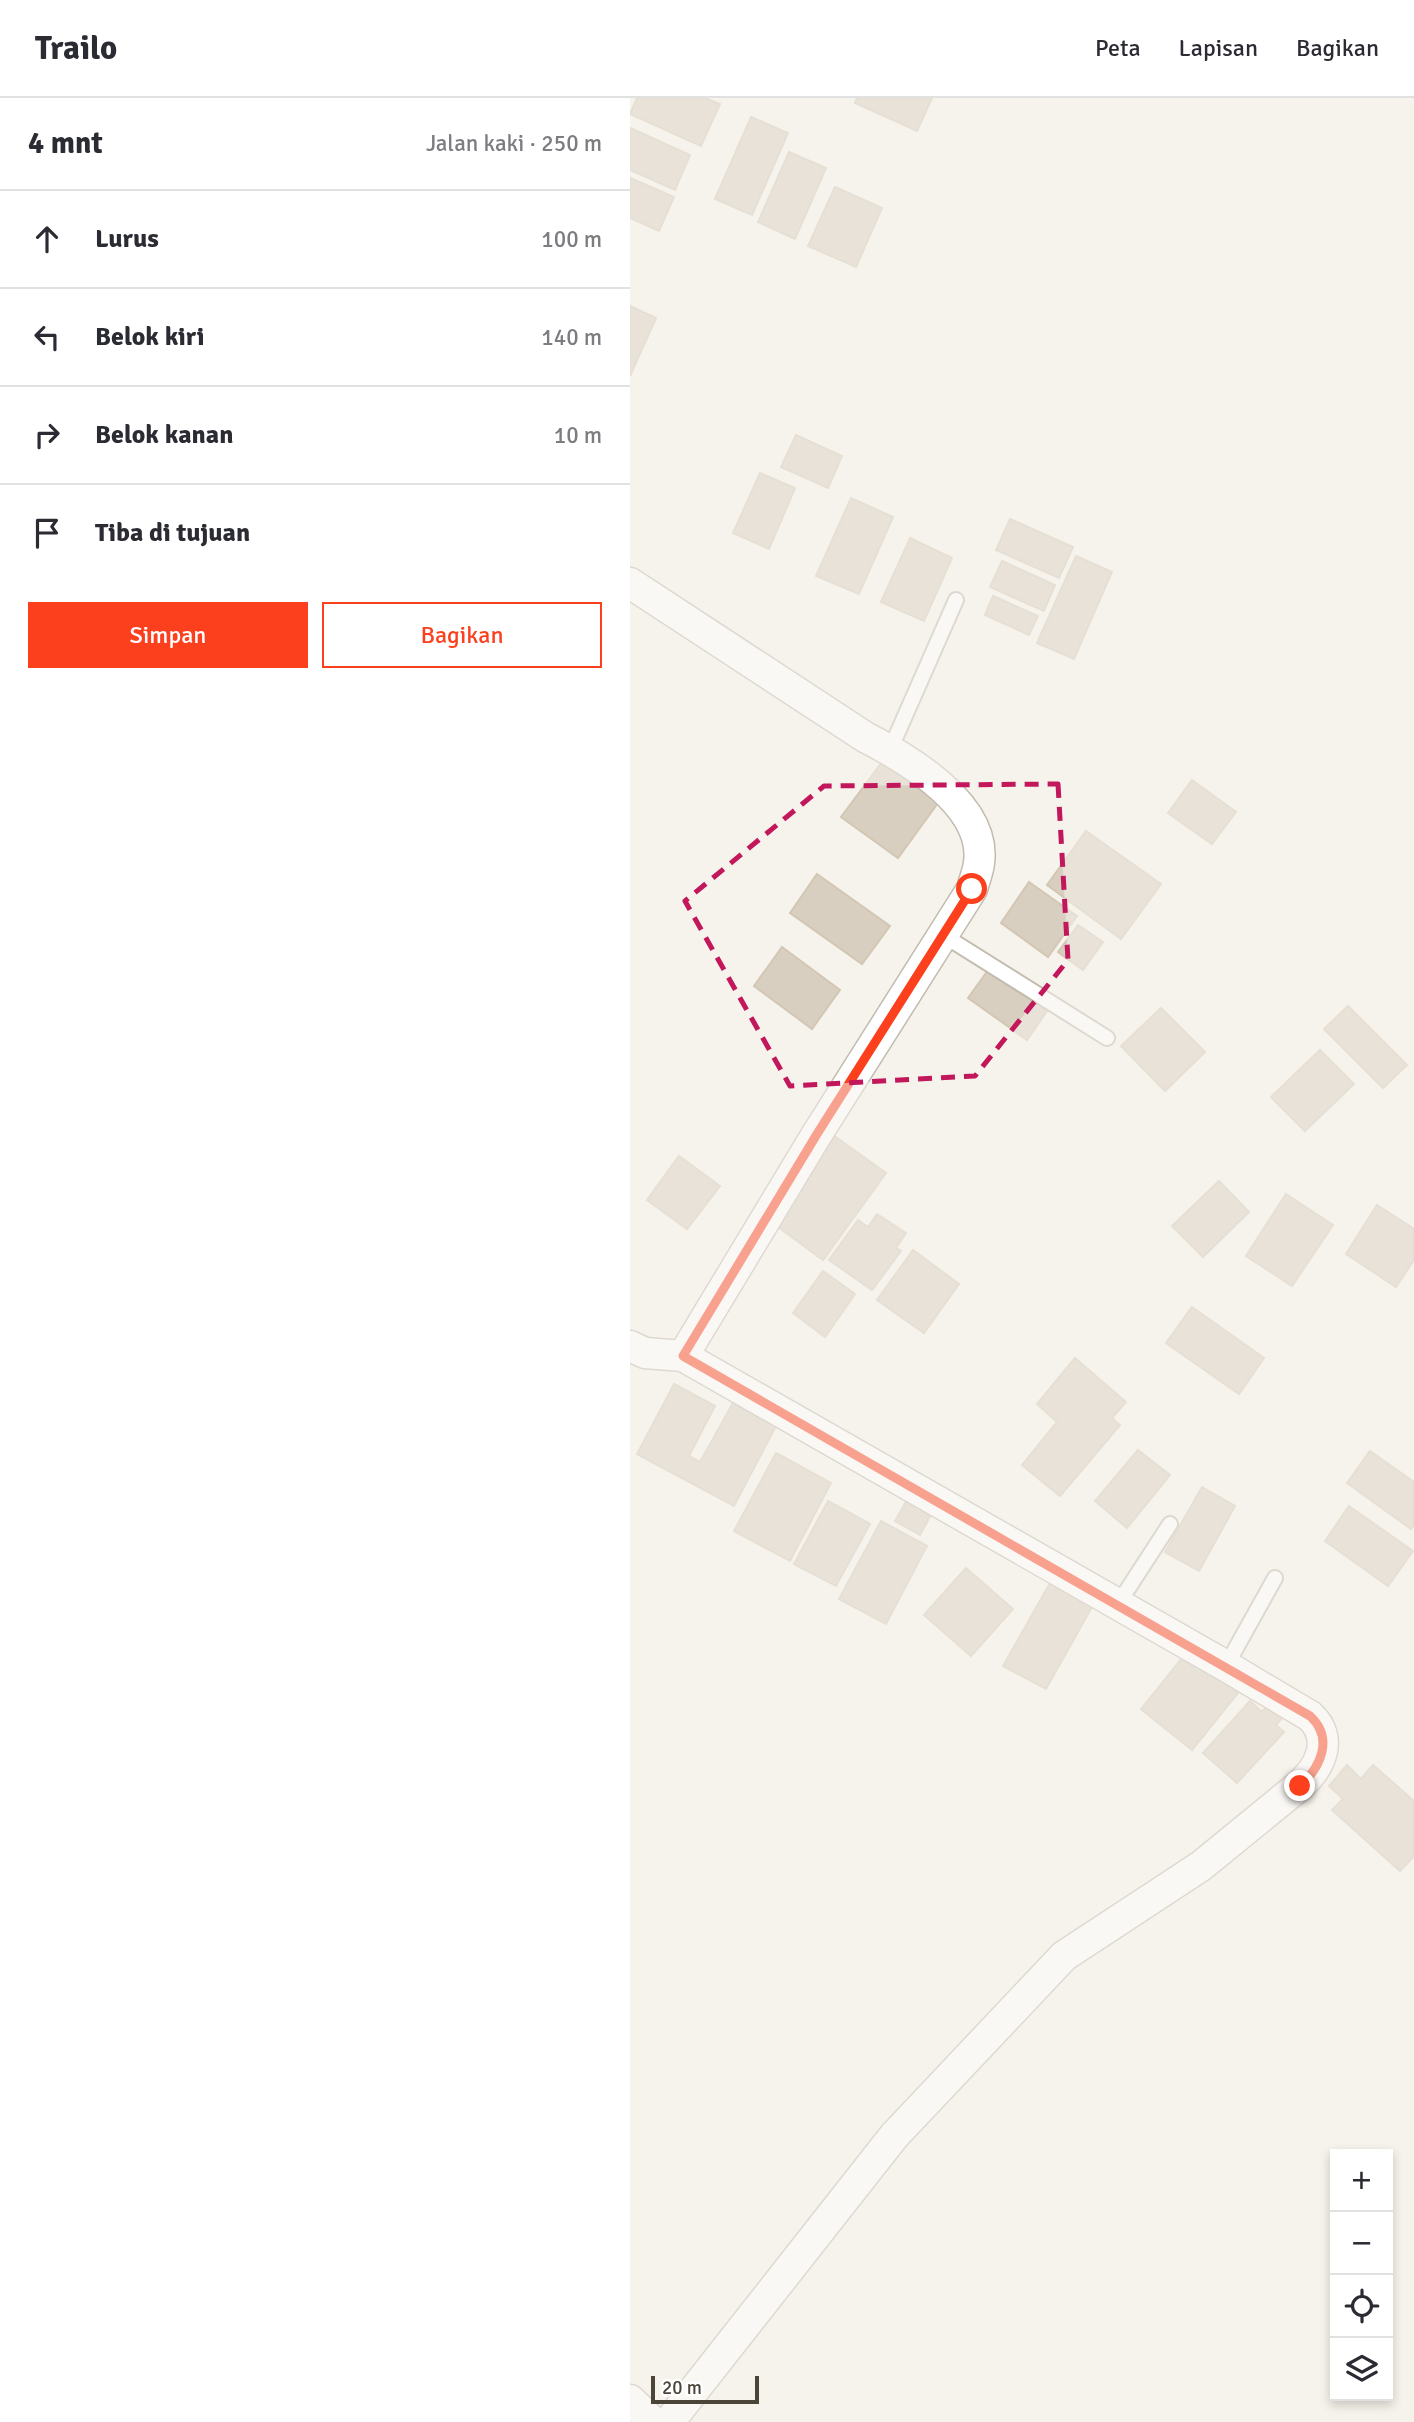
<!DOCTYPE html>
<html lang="id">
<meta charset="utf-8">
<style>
body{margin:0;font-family:Signika,sans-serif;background:#f7f7f7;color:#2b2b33}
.controls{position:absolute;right:21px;bottom:21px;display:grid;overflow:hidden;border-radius:0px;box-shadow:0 4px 10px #0003}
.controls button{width:63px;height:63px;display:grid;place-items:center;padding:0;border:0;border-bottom:2px solid #e1e1e2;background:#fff;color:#2b2b33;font:35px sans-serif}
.scale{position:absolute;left:21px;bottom:18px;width:108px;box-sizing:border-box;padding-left:7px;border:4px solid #4b4439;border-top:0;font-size:19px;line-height:24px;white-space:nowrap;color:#4b4439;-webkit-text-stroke:5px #fff;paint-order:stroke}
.stop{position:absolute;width:21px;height:21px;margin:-16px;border:5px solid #fc3f1d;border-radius:50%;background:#fff}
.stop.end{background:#fc3f1d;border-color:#fff;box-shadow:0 2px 7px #0008}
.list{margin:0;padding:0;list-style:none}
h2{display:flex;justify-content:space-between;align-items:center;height:91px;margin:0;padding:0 28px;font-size:30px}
h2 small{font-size:23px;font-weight:400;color:#7c7c81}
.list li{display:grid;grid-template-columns:46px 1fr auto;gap:21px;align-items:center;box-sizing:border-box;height:98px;padding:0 28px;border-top:2px solid #e1e1e2}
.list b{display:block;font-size:26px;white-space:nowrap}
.list em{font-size:23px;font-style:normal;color:#7c7c81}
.actions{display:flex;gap:14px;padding:21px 28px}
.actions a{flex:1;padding:16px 0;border:2px solid #fc3f1d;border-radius:0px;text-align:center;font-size:24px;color:#fc3f1d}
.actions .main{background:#fc3f1d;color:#fff}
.icon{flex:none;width:38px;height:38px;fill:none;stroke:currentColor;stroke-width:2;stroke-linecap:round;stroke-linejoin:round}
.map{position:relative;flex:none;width:784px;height:2324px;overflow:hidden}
header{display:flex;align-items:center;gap:42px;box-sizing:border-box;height:98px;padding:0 35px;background:#fff;border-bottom:2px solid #e1e1e2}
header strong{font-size:33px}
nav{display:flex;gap:38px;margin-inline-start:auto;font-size:24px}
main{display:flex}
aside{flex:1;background:#fff}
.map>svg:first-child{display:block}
</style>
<header>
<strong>Trailo</strong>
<nav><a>Peta</a><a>Lapisan</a><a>Bagikan</a></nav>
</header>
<main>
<aside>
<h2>4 mnt<small>Jalan kaki · 250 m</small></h2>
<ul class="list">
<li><svg class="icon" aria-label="ahead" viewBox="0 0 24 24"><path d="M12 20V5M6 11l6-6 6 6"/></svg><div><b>Lurus</b></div><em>100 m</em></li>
<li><svg class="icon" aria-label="left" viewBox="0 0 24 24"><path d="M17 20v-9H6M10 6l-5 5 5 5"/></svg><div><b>Belok kiri</b></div><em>140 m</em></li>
<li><svg class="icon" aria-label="right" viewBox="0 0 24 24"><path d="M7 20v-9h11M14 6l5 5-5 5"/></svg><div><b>Belok kanan</b></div><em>10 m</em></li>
<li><svg class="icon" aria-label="arrive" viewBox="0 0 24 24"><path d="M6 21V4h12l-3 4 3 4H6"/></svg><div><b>Tiba di tujuan</b></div></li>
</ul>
<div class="actions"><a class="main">Simpan</a><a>Bagikan</a></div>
</aside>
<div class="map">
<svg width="784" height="2324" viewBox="0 0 784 2324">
<rect width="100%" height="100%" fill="#f6f3ec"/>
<path fill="#d8cfc1" stroke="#d3c7b4" stroke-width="2" d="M7 0H75L90 6 71 48 0 16Z
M227 0H302L287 33 225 5Z
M121 19 158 35 122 117 85 101Z
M0 30 60 57 45 92 0 72Z
M159 54 196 70 165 141 128 124Z
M0 80 44 99 29 133 0 120Z
M205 89 252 110 226 169 178 148Z
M0 208 26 220 0 278Z
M166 337 212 358 198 390 151 369Z
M130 375 165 390 139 451 103 435Z
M221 400 263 419 229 496 186 478Z
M380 421 443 449 429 480 366 452Z
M280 440 322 460 294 523 251 504Z
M446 458 482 474 444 561 407 545Z
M372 463 425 487 414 513 360 489Z
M363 498 408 518 399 537 355 517Z
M252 664 308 705 268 760 211 719Z
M562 682 606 714 582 746 538 715Z
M456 733 531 786 491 841 417 787Z
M187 776 260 828 232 866 160 815Z
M399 784 447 818 418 859 371 825Z
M448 827 473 844 453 872 428 854Z
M152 849 210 892 182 931 124 888Z
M359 871 417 913 397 942 338 900Z
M718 908 777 967 753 990 694 931Z
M531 910 575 954 535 993 491 948Z
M690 952 724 986 675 1033 641 999Z
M203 1037 256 1075 193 1162 140 1123Z
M49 1058 90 1088 57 1131 17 1102Z
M589 1083 619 1114 573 1159 542 1128Z
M656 1096 703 1127 662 1188 616 1158Z
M747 1107 784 1131V1162L766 1189 716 1156Z
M247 1116 276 1135 266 1150 271 1153 242 1192 199 1162 228 1122 238 1129Z
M283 1152 329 1186 294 1235 247 1202Z
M193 1173 225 1196 195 1239 163 1215Z
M562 1209 634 1260 609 1296 536 1245Z
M445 1260 496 1304 482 1320 490 1327 430 1398 392 1367 427 1324 407 1306Z
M44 1286 85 1308 59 1358 70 1364 103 1305 146 1328 104 1408 7 1356Z
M508 1352 540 1377 497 1430 465 1403Z
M740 1353 784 1384V1427L781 1431 717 1385Z
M146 1355 201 1385 160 1463 104 1433Z
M572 1389 605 1408 569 1473 535 1454Z
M277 1402 302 1415 290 1437 265 1423Z
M198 1403 240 1426 206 1488 164 1466Z
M719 1408 783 1453 758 1488 695 1443Z
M251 1423 297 1448 256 1526 209 1501Z
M336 1470 383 1511 341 1558 294 1517Z
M420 1485 462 1509 416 1591 373 1568Z
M557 1554 608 1595 562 1652 511 1611Z
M620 1603 632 1614 638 1607 652 1620 646 1627 654 1634 607 1685 573 1655Z
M717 1667 731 1681 743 1667 784 1703V1758L770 1773 702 1712 713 1701 699 1688Z"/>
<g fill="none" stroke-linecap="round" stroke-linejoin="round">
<g stroke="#c2bbae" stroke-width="18">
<path id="service" d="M260 652 326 502
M313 837 477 940
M488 1506 540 1426
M596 1568 645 1480"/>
</g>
<g stroke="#c2bbae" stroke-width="33">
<path id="minor" d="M0 485 235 639C278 661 357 707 349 765 348 774 344 783 342 791L187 1036 53 1258 15 1255 0 1248
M0 2302 23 2324
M39 2324 264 2038 434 1858 571 1768 669 1688C691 1669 704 1640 680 1618L596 1568 53 1258"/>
</g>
<use href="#service" stroke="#fff" stroke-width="14"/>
<use href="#minor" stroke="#fff" stroke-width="30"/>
</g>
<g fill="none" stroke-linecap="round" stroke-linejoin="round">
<path stroke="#fc3f1d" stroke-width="9" d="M342 791 187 1036 53 1258 680 1618C704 1640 691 1669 670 1688"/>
</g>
<path d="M0 0H784V2324H0ZM428 686 438 862 345 978 160 988 55 803 194 688Z" fill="#f6f3ec" fill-opacity=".55" fill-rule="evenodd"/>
<path fill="none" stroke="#c2185b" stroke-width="5" stroke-dasharray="14 9" stroke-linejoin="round" d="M428 686 438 862 345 978 160 988 55 803 194 688Z"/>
</svg>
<div class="controls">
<button>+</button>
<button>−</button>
<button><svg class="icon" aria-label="locate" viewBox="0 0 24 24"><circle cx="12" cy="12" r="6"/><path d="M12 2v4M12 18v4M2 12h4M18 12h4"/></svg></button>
<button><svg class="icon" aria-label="layers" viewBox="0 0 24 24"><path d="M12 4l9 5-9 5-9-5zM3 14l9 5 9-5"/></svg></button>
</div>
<div class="scale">20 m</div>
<div class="stop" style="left:342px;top:791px"></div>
<div class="stop end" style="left:670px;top:1688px"></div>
</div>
</main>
